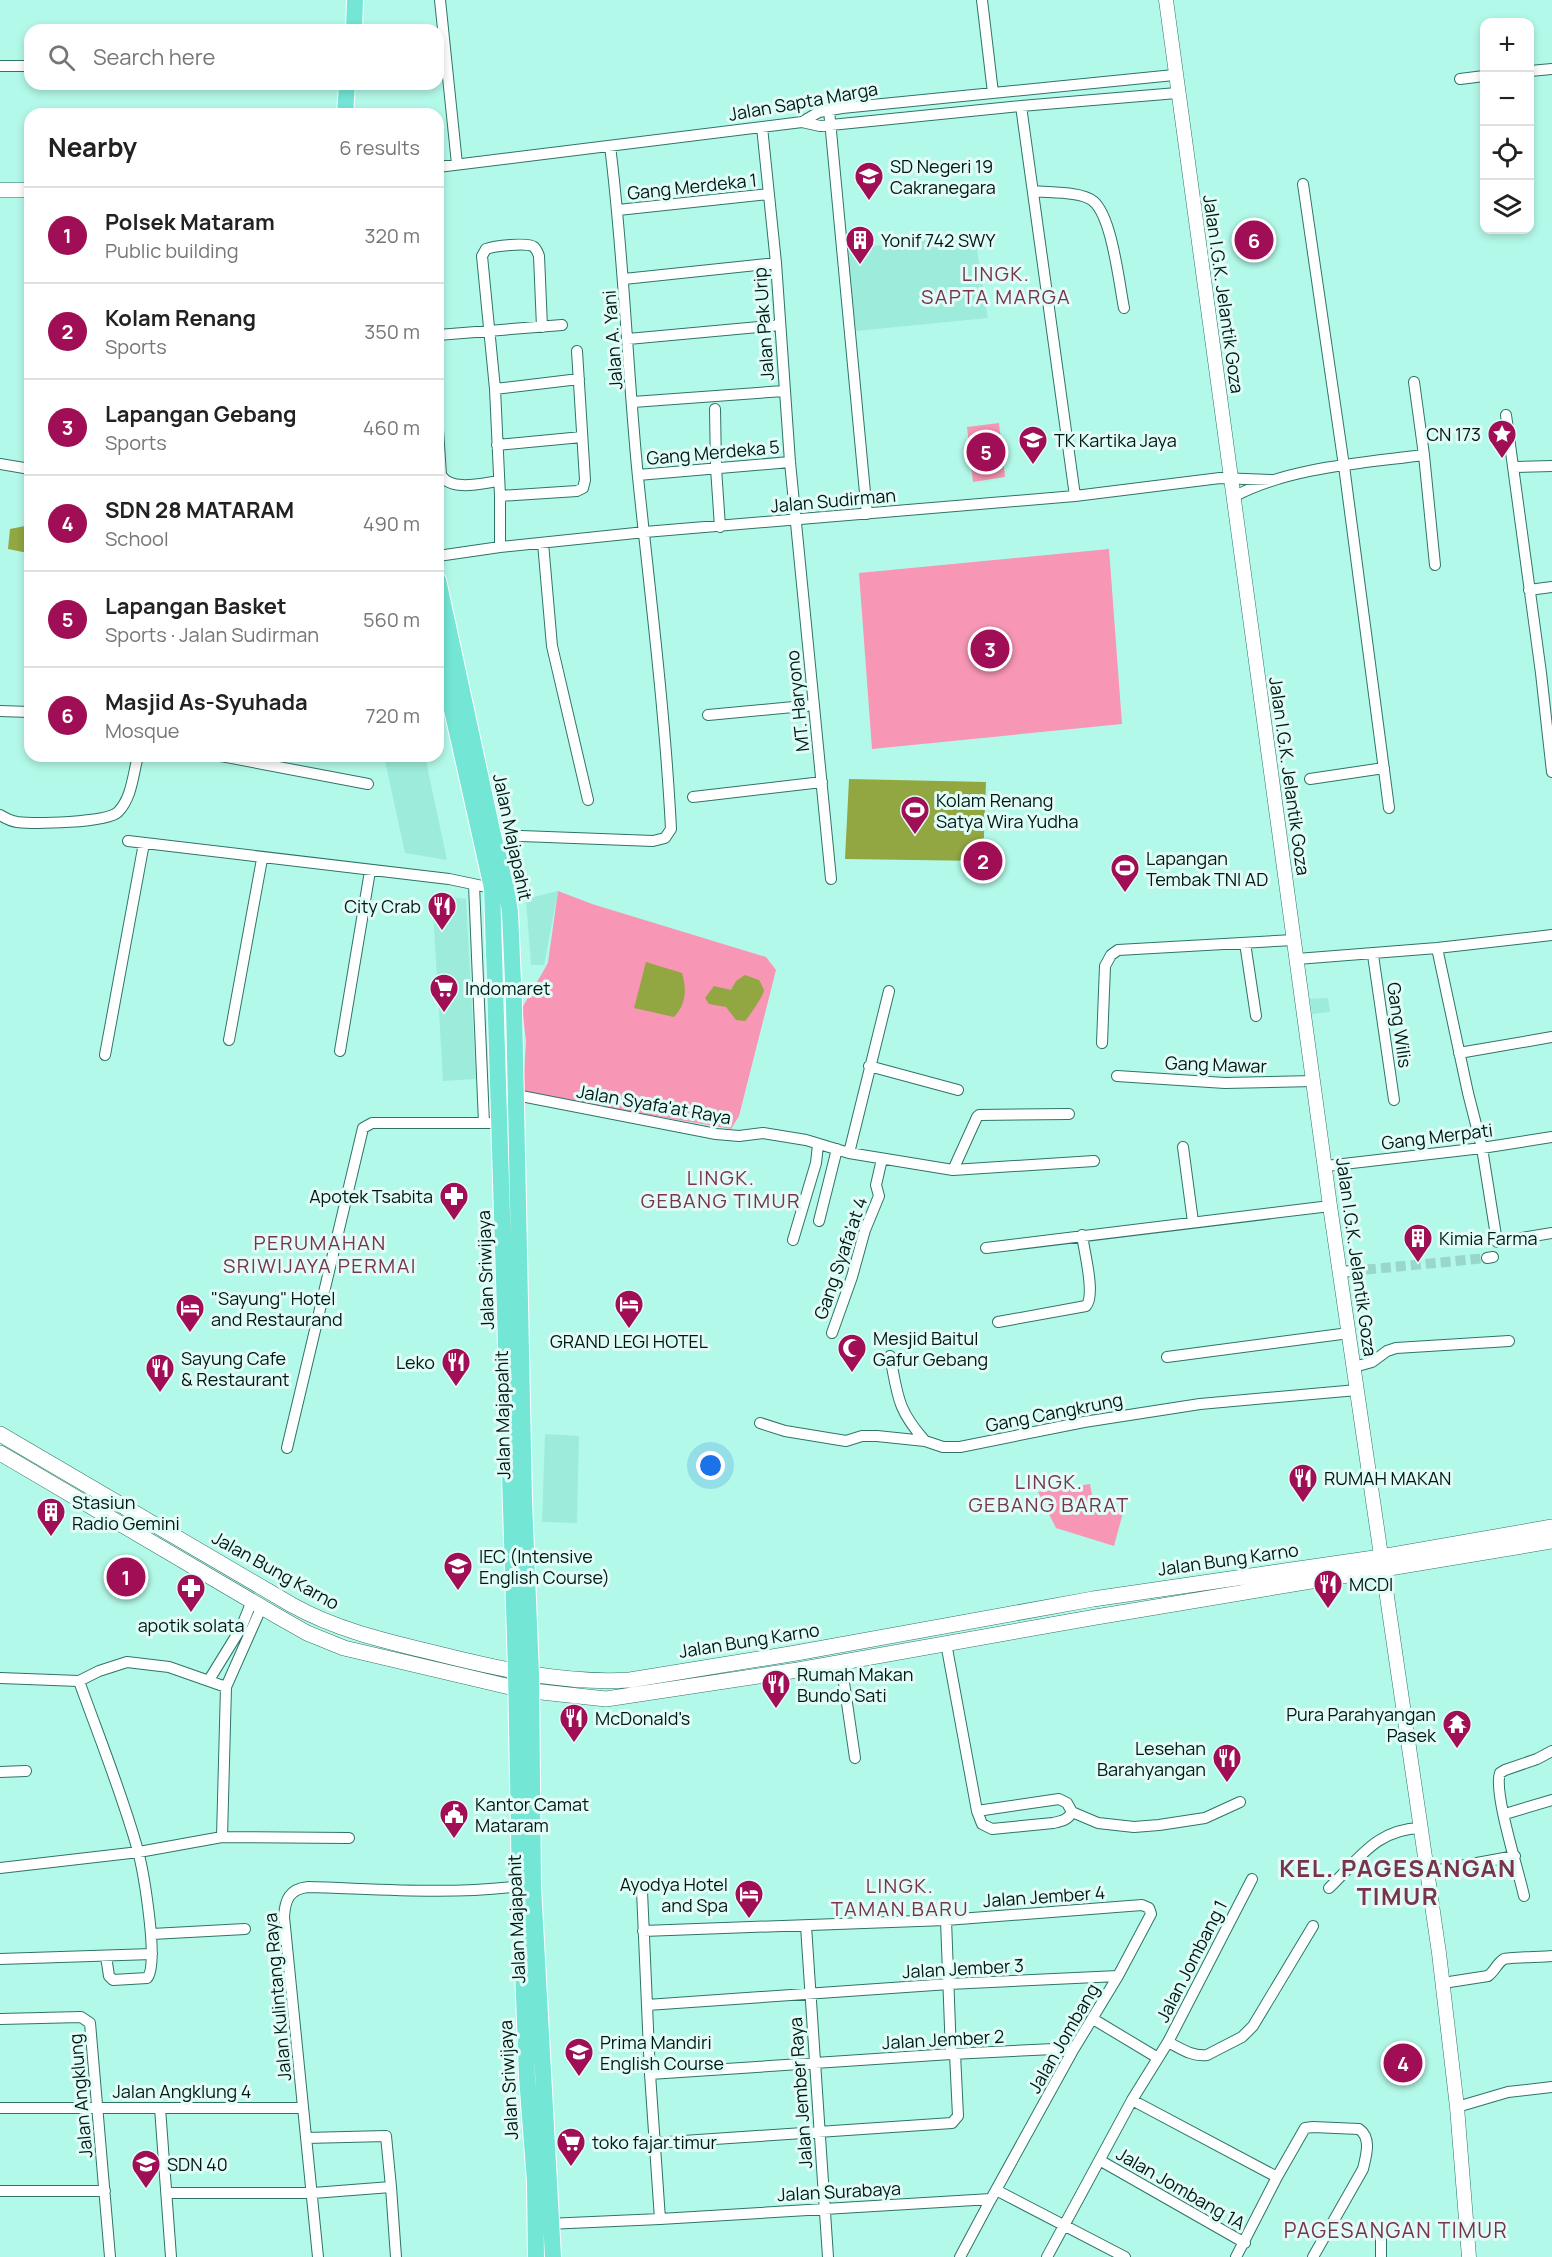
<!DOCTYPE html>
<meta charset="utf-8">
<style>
body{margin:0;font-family:Manrope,sans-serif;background:#f6f6f6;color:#222}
.controls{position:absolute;right:18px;top:18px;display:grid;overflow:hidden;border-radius:12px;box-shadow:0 3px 9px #0003}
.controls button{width:54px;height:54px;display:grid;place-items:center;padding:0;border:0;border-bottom:2px solid #e0e0e0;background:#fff;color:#222;font:30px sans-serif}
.you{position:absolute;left:711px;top:1466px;width:21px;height:21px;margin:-15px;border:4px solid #fff;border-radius:50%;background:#1a73e8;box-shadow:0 0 0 9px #1a73e833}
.badge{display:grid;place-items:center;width:39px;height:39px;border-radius:50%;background:#a00f56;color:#fff;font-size:20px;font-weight:700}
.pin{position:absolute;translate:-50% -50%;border:3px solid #fff;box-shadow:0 2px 6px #0006}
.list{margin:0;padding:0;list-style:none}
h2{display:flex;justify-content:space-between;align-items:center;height:78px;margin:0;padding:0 24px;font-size:26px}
h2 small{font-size:20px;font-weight:400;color:#767676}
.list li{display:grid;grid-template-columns:39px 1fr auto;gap:18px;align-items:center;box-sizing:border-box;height:96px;padding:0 24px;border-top:2px solid #e0e0e0}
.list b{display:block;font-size:22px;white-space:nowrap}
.list p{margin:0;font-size:20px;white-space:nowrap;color:#767676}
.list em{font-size:20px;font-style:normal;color:#767676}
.icon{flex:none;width:33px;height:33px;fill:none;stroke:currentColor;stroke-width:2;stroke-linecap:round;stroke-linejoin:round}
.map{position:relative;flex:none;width:1552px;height:2257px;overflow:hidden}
.search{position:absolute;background:#fff;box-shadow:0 3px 9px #0003;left:24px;top:24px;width:420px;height:66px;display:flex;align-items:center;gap:15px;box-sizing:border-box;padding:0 21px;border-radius:18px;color:#767676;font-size:22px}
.panel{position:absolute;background:#fff;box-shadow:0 3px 9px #0003;left:24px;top:108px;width:420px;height:654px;border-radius:18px}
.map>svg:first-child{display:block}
</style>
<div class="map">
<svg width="1552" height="2257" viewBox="0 0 1552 2257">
<rect width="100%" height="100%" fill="#b3f9e9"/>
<path fill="#9decdb" d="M963 236 976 243 988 318 856 331 846 249Z
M384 756H425L447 860 405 853Z
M558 891 544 965H531L526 899Z
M432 894 466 899 476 1079 443 1081Z
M1328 998 1330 1012 1312 1014 1310 999Z
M545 1434 579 1436 577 1523 542 1522Z"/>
<path fill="#f896b6" d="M999 423 1005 477 973 482 967 427Z
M1109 549 1122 724 872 749 859 573Z
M558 891 592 904 766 957 776 970 739 1116 731 1129 523 1093 526 1041 522 1008 548 963Z
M1090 1484 1095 1512 1124 1509 1114 1546 1056 1528 1038 1492Z"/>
<path fill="#92a642" d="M30 525 28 553 8 549 10 529Z
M849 779 986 782 983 861 845 859Z
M646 962 682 973C687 990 686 1004 674 1017L634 1008Z
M745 975 759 980C760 981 763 988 764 990 764 995 749 1017 745 1021L736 1020 726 1007 709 1004 705 998 714 986 731 990 736 981Z"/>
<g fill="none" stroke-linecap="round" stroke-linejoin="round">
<path stroke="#98d7c9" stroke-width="10" stroke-dasharray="10 5" stroke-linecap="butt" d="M1351 1271 1487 1258"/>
<g stroke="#2f7468" stroke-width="12">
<path id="minor" d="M440 0 457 164
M982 0 993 93
M0 66H30
M1530 71 1552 69
M1460 79 1484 76
M1021 106 1075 496
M829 110 867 514
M802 122 820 126 831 125 1021 106 1177 93
M762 127 776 263 790 462 831 879
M438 167 802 122 819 112 842 108 1174 75
M1303 184 1344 466 1389 808
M1033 191C1048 193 1081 191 1093 201 1112 216 1119 283 1124 308
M618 210 769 194
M624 279 776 263
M438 335 562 325
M628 339 780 325
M1414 382 1424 455 1435 565
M495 389 579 379
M633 402 784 391
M715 409 716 468 720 527
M1506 415 1541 673 1552 772
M438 430 441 475C451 492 483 483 499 481
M497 445 582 437
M0 464 30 469
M1513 467 1552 466
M638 475 790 462
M500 496 577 491 583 488 585 480 577 351
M1235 496C1290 467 1363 463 1424 455
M543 543 552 646 588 800
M500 547V496L495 389 482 256 486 249C494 246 527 242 534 247 536 249 538 253 539 256L542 327
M438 556 500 547 645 532 1075 496 1220 478 1271 480
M1529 590 1552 587
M0 711 30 712
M708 715 814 705
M221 756 368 784
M1310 779 1384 768
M693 797 822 782
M0 815C5 818 11 821 17 822 34 824 106 823 118 812 132 798 133 774 138 756
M493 835 653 841 665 838 671 829C665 711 650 594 638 477 627 367 624 256 610 146
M128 841 449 879 492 888
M474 885 484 1123
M1245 943 1256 1016
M1437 948 1468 1093 1482 1148 1497 1242 1552 1233
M1373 955 1394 1100
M1297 959 1437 948 1552 935
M229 1040 262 859
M1102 1043 1105 966 1111 955 1118 950 1294 940
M340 1051 370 871
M1459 1053 1552 1037
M105 1055 144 843
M869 1066 958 1090
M1117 1076 1225 1083 1314 1081
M499 1090 516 1095 716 1134 739 1136 763 1133 806 1140 849 1153 953 1170 977 1117 979 1115 1069 1114
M1183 1147 1193 1222
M849 1153 889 991
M1326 1166 1482 1148 1552 1137
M953 1170 1094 1161
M819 1221 837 1149
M793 1240 816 1163 818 1145
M986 1248 1330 1206
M1487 1258 1493 1257
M1341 1272 1351 1271
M998 1322 1086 1306C1096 1295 1084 1251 1082 1235
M832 1333 852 1277 865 1230 879 1196 876 1185 882 1159
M890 1356C898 1397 897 1409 925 1441
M1167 1357 1349 1333
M1354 1367 1372 1362 1387 1351 1396 1348 1509 1341
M760 1423 785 1431 846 1441 862 1436H877L925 1441 943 1447H960L1084 1422 1200 1404 1357 1390
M287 1448 363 1128 372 1123H501
M946 1643 977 1811 982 1824 992 1829 1053 1823C1062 1821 1068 1820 1072 1812L1067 1803 1059 1799 977 1811
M841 1662 855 1758
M0 1678 79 1681 99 1671 127 1662 169 1667 226 1687
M209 1680 241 1628 252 1601
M79 1681C99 1737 122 1793 138 1851 143 1870 160 1966 147 1978L113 1980 109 1976 106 1956
M0 1772 26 1771
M1072 1812 1098 1823 1134 1827 1159 1825 1205 1818 1240 1802
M1505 1814 1552 1800
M222 1837 226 1687 262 1606
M0 1868 139 1852 222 1837 349 1838
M1428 1872 1515 1856
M1329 1888C1359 1859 1376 1829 1421 1828
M642 1891 650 2074 660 2219
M1524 1896C1519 1872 1493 1792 1500 1773L1505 1770 1537 1759 1552 1751
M946 1920 951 2054
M806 1926 828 2257
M643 1931 946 1920 1142 1905 1149 1908 1151 1914 1118 1976 1072 2052 996 2190
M152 1934 245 1929
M0 1959 152 1954
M1443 1983 1488 1976C1495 1971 1497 1963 1504 1959 1509 1957 1544 1957 1552 1956
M647 2005 949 1984 1118 1976
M0 2019 81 2017 90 2023 110 2257
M1093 2019 1158 2058
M1168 2042C1180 2048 1192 2057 1207 2055L1242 2037 1253 2026 1313 1926
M650 2074 951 2054 1054 2049 1072 2052
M1132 2100 1277 2177
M1457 2107 1508 2092 1552 2087
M0 2108H303
M160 2108 171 2257
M306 2138 386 2136 391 2187
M654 2143 952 2123 958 2116 955 2054
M1101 2161 1245 2243
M0 2191H105
M167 2193H313L391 2187 396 2257
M547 2224 660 2219 991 2199 996 2190 1125 2257
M318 2257 284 1917C285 1900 289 1889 308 1887 379 1889 449 1895 520 1886
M960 2257 991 2199
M1047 2257 1132 2100 1168 2042 1252 1879
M1236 2257 1277 2177 1305 2128 1313 2127 1359 2129C1372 2138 1366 2156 1363 2169L1313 2257
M1381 2257V2232"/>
</g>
<g stroke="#2f7468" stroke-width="15">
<path id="tertiary" d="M1166 0 1330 1206 1439 1953 1457 2107 1469 2257
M0 190H30"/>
</g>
<g stroke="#2f7468" stroke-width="16">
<path id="secondary" d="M0 1434 292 1605C337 1630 385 1641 435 1653 499 1669 563 1684 630 1680L796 1653 1093 1599 1381 1557 1552 1527
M0 1453 277 1616 307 1633 344 1648 523 1690 606 1699 798 1670 1096 1617 1552 1541"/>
</g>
<g stroke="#fff" stroke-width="18">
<path id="primary" d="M354 30 355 0
M345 114 347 84
M438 580 493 835 506 887 510 912 514 1005 524 1500 531 1674 533 1886 553 2257
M438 647 492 888 516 1671 520 1886 527 2077 535 2182 536 2257"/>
</g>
<use href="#minor" stroke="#fff" stroke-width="10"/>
<use href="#tertiary" stroke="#fff" stroke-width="14"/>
<use href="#secondary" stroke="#fff" stroke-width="15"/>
<use href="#primary" stroke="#74e6d6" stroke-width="16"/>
</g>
<defs>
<g id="school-pin" transform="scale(1.5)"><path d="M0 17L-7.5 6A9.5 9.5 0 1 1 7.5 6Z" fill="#a00f56" stroke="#e1fcf6"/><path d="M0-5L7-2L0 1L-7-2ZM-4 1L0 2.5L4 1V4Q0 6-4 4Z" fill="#fff"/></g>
<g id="building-pin" transform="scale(1.5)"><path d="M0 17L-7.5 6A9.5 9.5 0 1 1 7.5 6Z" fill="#a00f56" stroke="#e1fcf6"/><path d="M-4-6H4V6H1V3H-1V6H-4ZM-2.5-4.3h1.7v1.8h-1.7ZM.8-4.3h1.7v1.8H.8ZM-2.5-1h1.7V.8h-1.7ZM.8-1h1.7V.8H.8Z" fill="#fff"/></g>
<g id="sight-pin" transform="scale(1.5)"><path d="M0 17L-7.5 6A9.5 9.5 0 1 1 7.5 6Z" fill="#a00f56" stroke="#e1fcf6"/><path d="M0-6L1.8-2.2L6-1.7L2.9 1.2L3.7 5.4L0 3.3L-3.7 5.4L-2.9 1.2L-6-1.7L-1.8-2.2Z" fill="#fff"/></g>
<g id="stadium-pin" transform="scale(1.5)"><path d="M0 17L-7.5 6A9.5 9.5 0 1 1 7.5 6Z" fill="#a00f56" stroke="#e1fcf6"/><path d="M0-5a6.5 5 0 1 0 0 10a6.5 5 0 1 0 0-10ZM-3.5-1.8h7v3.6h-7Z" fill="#fff"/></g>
<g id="restaurant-pin" transform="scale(1.5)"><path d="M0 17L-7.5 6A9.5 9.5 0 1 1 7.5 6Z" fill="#a00f56" stroke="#e1fcf6"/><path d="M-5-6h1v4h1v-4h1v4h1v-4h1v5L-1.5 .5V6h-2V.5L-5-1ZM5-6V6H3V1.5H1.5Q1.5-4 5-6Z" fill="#fff"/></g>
<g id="supermarket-pin" transform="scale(1.5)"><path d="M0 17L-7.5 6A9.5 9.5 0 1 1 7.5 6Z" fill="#a00f56" stroke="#e1fcf6"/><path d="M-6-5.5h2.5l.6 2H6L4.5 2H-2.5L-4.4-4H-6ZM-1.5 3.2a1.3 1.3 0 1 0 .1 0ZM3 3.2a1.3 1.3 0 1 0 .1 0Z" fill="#fff"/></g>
<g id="pharmacy-pin" transform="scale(1.5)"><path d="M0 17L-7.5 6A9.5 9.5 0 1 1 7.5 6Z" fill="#a00f56" stroke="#e1fcf6"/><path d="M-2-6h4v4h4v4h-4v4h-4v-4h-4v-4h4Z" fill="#fff"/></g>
<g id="hotel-pin" transform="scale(1.5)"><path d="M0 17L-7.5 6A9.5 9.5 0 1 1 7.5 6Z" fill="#a00f56" stroke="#e1fcf6"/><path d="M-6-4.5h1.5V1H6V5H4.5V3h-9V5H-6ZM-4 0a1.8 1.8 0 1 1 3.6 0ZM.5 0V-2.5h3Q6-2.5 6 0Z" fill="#fff"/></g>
<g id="mosque-pin" transform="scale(1.5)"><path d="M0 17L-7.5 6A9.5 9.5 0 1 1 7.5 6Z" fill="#a00f56" stroke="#e1fcf6"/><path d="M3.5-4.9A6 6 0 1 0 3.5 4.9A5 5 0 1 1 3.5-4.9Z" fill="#fff"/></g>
<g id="temple-pin" transform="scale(1.5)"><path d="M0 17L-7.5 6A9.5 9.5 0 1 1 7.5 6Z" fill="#a00f56" stroke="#e1fcf6"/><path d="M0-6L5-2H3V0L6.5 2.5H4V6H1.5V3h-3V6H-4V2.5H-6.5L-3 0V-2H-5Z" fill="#fff"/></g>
<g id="civic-pin" transform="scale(1.5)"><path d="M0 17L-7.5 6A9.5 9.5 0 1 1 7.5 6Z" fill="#a00f56" stroke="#e1fcf6"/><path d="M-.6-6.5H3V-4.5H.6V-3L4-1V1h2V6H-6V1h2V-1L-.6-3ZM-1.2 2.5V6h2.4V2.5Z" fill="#fff"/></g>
</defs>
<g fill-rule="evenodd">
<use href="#school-pin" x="869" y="176"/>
<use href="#building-pin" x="860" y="240"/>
<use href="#sight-pin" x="1502" y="434"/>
<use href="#school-pin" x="1033" y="440"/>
<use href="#stadium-pin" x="915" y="810"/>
<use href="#stadium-pin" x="1125" y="868"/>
<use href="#restaurant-pin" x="442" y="906"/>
<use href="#supermarket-pin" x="444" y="988"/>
<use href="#pharmacy-pin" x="454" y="1196"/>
<use href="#building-pin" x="1418" y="1238"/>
<use href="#hotel-pin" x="629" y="1304"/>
<use href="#hotel-pin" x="190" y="1308"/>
<use href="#mosque-pin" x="852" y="1348"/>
<use href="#restaurant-pin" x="456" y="1362"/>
<use href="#restaurant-pin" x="160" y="1368"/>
<use href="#restaurant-pin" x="1303" y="1478"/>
<use href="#building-pin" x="51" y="1512"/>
<use href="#school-pin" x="458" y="1566"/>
<use href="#restaurant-pin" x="1328" y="1584"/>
<use href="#pharmacy-pin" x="191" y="1588"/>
<use href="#restaurant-pin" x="776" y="1684"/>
<use href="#restaurant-pin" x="574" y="1718"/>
<use href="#temple-pin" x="1457" y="1724"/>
<use href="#restaurant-pin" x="1227" y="1758"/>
<use href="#civic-pin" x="454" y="1814"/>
<use href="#hotel-pin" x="749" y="1894"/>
<use href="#school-pin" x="579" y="2052"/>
<use href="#supermarket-pin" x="571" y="2142"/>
<use href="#school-pin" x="146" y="2164"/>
</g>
<g text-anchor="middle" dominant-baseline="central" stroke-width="6" stroke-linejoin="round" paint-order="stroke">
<g font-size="18" fill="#001814" stroke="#e1fcf6">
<text transform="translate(803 101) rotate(-10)">Jalan Sapta Marga</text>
<text transform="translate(692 186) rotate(-6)">Gang Merdeka 1</text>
<text transform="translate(1224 294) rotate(82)">Jalan I.G.K. Jelantik Goza</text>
<text transform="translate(763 324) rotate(-94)">Jalan Pak Urip</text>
<text transform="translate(612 340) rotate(-94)">Jalan A. Yani</text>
<text transform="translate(713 452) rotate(-5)">Gang Merdeka 5</text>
<text transform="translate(833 500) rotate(-5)">Jalan Sudirman</text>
<text transform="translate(797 701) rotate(-96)">MT. Haryono</text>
<text transform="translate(1290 776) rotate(82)">Jalan I.G.K. Jelantik Goza</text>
<text transform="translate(513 837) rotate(78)">Jalan Majapahit</text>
<text transform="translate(1400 1025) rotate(82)">Gang Wilis</text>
<text transform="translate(1216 1064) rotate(2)">Gang Mawar</text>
<text transform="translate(654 1104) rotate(10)">Jalan Syafa'at Raya</text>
<text transform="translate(1437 1136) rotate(-7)">Gang Merpati</text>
<text transform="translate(1357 1257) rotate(82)">Jalan I.G.K. Jelantik Goza</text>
<text transform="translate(840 1258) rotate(-71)">Gang Syafa'at 4</text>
<text transform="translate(485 1270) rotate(-92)">Jalan Sriwijaya</text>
<text transform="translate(1054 1412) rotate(-11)">Gang Cangkrung</text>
<text transform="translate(502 1415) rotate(-91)">Jalan Majapahit</text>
<text transform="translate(1228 1559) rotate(-8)">Jalan Bung Karno</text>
<text transform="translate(276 1570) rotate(29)">Jalan Bung Karno</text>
<text transform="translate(749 1640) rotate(-9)">Jalan Bung Karno</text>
<text transform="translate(1044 1896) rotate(-4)">Jalan Jember 4</text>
<text transform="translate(516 1919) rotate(-92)">Jalan Majapahit</text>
<text transform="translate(1191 1961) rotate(-63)">Jalan Jombang 1</text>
<text transform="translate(963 1968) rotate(-3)">Jalan Jember 3</text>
<text transform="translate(277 1997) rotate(-95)">Jalan Kulintang Raya</text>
<text transform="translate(1063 2038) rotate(-60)">Jalan Jombang</text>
<text transform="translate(943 2039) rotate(-3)">Jalan Jember 2</text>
<text transform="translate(508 2080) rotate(-93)">Jalan Sriwijaya</text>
<text x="182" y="2091">Jalan Angklung 4</text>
<text transform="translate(800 2093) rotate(-94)">Jalan Jember Raya</text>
<text transform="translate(80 2096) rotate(-95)">Jalan Angklung</text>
<text transform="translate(1181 2188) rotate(30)">Jalan Jombang 1A</text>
<text transform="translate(839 2191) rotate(-3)">Jalan Surabaya</text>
</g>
<g font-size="18" fill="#001814" stroke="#e1fcf6" text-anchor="start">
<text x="890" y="166">SD Negeri 19<tspan x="890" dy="21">Cakranegara</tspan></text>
<text x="881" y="240">Yonif 742 SWY</text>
<text x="1481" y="434" text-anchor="end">CN 173</text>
<text x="1054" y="440">TK Kartika Jaya</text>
<text x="936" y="800">Kolam Renang<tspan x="936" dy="21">Satya Wira Yudha</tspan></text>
<text x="1146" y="858">Lapangan<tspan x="1146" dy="21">Tembak TNI AD</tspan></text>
<text x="421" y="906" text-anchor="end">City Crab</text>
<text x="465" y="988">Indomaret</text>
<text x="433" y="1196" text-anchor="end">Apotek Tsabita</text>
<text x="1439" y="1238">Kimia Farma</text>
<text x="211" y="1298">"Sayung" Hotel<tspan x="211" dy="21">and Restaurand</tspan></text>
<text x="873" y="1338">Mesjid Baitul<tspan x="873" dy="21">Gafur Gebang</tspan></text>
<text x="629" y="1341" text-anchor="middle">GRAND LEGI HOTEL</text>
<text x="181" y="1358">Sayung Cafe<tspan x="181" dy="21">&amp; Restaurant</tspan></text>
<text x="435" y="1362" text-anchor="end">Leko</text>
<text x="1324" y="1478">RUMAH MAKAN</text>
<text x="72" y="1502">Stasiun<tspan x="72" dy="21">Radio Gemini</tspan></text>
<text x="479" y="1556">IEC (Intensive<tspan x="479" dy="21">English Course)</tspan></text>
<text x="1349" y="1584">MCDI</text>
<text x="191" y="1625" text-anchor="middle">apotik solata</text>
<text x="797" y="1674">Rumah Makan<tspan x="797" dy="21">Bundo Sati</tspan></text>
<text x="1436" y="1714" text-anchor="end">Pura Parahyangan<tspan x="1436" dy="21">Pasek</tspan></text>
<text x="595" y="1718">McDonald's</text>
<text x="1206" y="1748" text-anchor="end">Lesehan<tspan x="1206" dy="21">Barahyangan</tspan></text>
<text x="475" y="1804">Kantor Camat<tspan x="475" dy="21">Mataram</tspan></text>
<text x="728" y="1884" text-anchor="end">Ayodya Hotel<tspan x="728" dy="21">and Spa</tspan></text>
<text x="600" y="2042">Prima Mandiri<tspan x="600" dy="21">English Course</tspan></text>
<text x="592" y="2142">toko fajar timur</text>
<text x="167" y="2164">SDN 40</text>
</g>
<g font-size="20" letter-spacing="1.5" fill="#78344d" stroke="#e1fcf6">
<text x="996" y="273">LINGK.<tspan x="996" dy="23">SAPTA MARGA</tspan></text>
<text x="721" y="1177">LINGK.<tspan x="721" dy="23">GEBANG TIMUR</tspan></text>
<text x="320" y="1242">PERUMAHAN<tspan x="320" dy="23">SRIWIJAYA PERMAI</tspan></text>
<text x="1049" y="1481">LINGK.<tspan x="1049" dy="23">GEBANG BARAT</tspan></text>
<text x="900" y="1885">LINGK.<tspan x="900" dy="23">TAMAN BARU</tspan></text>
</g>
<g font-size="21" letter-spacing="1.5" fill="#78344d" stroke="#e1fcf6">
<text x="1396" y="2230">PAGESANGAN TIMUR</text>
</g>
<g font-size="24" font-weight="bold" letter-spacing="1.5" fill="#78344d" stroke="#e1fcf6">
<text x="1398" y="1867">KEL. PAGESANGAN<tspan x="1398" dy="28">TIMUR</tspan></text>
</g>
</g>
</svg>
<div class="controls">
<button>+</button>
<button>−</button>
<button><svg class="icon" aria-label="locate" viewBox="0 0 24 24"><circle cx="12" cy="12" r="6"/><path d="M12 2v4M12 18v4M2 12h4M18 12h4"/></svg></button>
<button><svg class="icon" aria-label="layers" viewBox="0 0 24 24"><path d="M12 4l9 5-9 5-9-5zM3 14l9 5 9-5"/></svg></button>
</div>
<div class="you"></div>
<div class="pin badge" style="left:126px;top:1577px">1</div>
<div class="pin badge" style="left:983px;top:861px">2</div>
<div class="pin badge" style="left:990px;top:649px">3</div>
<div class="pin badge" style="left:1403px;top:2063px">4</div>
<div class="pin badge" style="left:986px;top:452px">5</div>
<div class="pin badge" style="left:1254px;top:240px">6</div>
<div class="search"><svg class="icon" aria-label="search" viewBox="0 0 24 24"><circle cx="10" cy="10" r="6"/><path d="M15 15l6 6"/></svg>Search here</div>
<section class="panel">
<h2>Nearby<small>6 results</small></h2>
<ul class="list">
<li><span class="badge">1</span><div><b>Polsek Mataram</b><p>Public building</p></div><em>320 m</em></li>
<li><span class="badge">2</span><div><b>Kolam Renang</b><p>Sports</p></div><em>350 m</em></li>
<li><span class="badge">3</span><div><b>Lapangan Gebang</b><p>Sports</p></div><em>460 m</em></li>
<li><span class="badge">4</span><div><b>SDN 28 MATARAM</b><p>School</p></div><em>490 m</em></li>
<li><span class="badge">5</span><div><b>Lapangan Basket</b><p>Sports · Jalan Sudirman</p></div><em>560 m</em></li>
<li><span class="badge">6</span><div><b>Masjid As-Syuhada</b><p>Mosque</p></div><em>720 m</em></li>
</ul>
</section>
</div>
